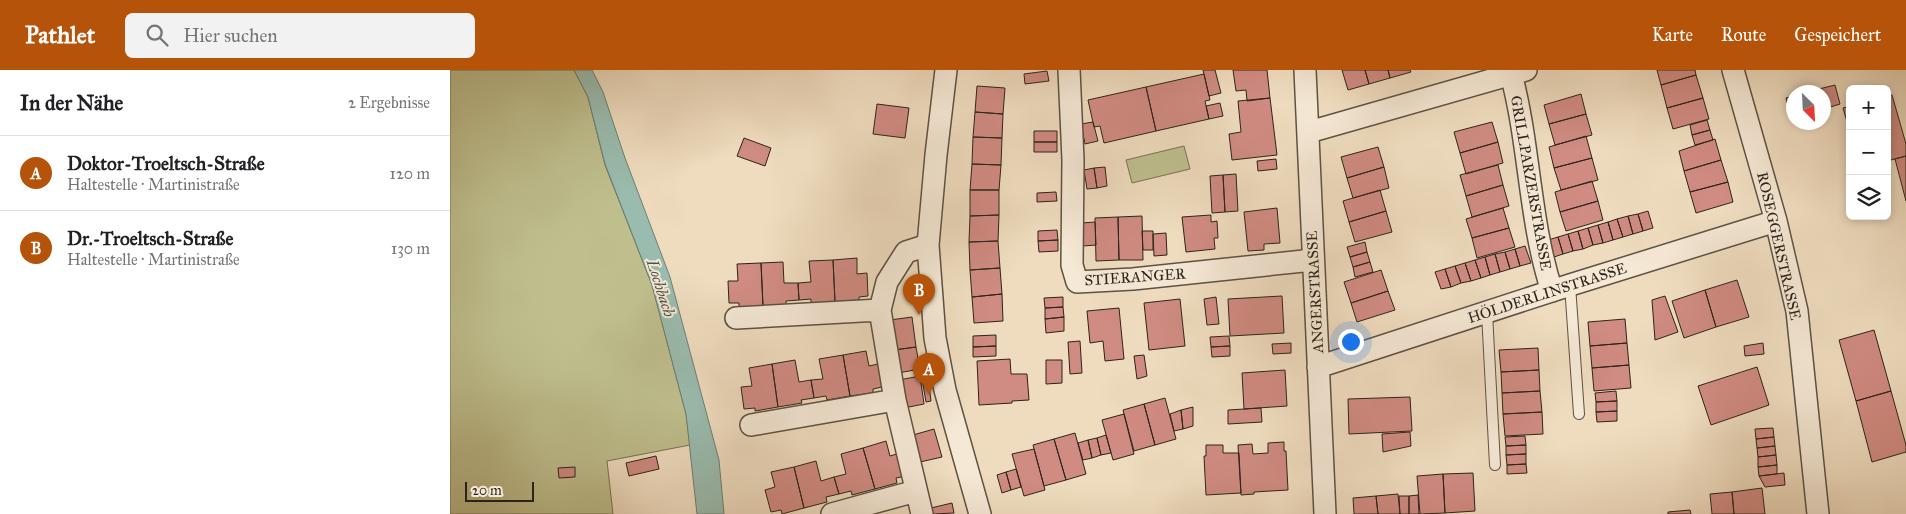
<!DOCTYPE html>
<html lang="de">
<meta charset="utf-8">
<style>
body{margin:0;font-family:"IM FELL Great Primer",serif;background:#f2f2f2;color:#202124}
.controls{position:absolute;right:15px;top:15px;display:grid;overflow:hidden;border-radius:8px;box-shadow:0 2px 8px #0003}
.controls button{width:45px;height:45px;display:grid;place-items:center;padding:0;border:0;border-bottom:1px solid #e0e0e0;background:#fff;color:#202124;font:25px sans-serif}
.compass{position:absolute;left:1336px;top:15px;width:45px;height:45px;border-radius:50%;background:#fff;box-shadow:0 2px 8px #0003;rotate:156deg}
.scale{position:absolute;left:15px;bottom:12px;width:69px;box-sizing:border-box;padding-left:5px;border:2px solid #2c241a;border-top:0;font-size:14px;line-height:18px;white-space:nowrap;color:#2c241a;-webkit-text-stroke:4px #f5e8d5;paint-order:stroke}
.you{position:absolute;left:900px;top:271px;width:18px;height:18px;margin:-12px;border:4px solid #fff;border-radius:50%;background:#1a73e8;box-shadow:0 0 0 8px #1a73e833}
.badge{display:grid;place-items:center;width:32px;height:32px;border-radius:50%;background:#b45309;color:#fff;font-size:16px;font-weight:700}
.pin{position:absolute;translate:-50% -41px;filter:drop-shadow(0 1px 2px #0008)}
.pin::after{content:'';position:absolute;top:26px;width:18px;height:15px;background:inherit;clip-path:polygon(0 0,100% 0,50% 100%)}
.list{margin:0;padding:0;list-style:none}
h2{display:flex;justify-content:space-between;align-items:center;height:65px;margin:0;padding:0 20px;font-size:21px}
h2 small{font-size:16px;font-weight:400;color:#757577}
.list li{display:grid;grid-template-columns:32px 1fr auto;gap:15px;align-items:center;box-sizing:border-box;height:75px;padding:0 20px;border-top:1px solid #e0e0e0}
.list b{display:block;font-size:19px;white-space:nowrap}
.list p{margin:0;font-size:16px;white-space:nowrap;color:#757577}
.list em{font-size:16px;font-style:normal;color:#757577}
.icon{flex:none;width:28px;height:28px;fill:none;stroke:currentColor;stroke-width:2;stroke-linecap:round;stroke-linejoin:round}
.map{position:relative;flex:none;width:1456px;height:444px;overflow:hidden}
header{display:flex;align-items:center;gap:30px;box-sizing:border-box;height:70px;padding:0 25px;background:#b45309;color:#fff}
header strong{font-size:24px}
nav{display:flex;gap:28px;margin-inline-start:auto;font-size:18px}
.search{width:350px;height:45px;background:#f2f2f2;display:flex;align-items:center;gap:12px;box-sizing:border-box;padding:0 18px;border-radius:8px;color:#757577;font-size:19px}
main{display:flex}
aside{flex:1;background:#fff}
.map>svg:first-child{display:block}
</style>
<header>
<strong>Pathlet</strong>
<div class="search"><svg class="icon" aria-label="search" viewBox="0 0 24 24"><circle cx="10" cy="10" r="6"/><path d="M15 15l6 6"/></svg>Hier suchen</div>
<nav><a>Karte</a><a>Route</a><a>Gespeichert</a></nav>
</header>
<main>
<aside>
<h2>In der Nähe<small>2 Ergebnisse</small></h2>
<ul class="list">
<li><span class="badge">A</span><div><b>Doktor-Troeltsch-Straße</b><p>Haltestelle · Martinistraße</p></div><em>120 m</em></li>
<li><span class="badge">B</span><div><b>Dr.-Troeltsch-Straße</b><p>Haltestelle · Martinistraße</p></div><em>130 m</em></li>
</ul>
</aside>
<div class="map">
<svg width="1456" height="444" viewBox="0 0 1456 444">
<rect width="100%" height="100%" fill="#efdcbf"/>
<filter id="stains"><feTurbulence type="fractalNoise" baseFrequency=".004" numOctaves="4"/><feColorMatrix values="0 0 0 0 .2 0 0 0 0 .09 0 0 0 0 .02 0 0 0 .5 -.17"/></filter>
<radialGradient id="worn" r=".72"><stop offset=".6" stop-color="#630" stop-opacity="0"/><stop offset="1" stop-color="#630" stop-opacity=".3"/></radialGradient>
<path fill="#bfbf8e" stroke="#767254" d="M0 0H124L138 27 155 95 202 215 236 344 240 375 157 391 163 444H0Z
M734 76 740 99 682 113 676 90Z"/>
<path fill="#9abcaf" stroke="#6e7f73" d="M124 0H142L153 22 175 88 220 207 269 390 274 444H247L236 344 202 215 155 94 138 27Z"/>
<path fill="#d08b82" stroke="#2c241a" d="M753 0H765L771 23 759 26Z
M783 0H817L820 28 797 31 796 20 786 21Z
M892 0H915L919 14 898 20Z
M915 0H938L940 8 919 14Z
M938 0H960L961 2 940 8Z
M1207 0H1245L1246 5 1211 15Z
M597 1 599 11 575 14 574 4Z
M754 4 760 30 755 31 759 49 706 61 696 17Z
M1246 5 1253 28 1217 38 1211 15Z
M1385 15 1390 34 1374 39V22H1357Z
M527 16 555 18 553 44 525 42Z
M696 17 706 61 654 73 650 56 644 57 638 30Z
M1131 24 1136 44 1099 54 1094 35Z
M1442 25 1456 74V86L1437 91V26Z
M1344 26V47L1341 48 1336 28Z
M820 28 827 85 782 90 779 64 791 62 788 31Z
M1253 28 1259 49 1223 59 1217 38Z
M770 33 773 46 759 49 756 36Z
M427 34 459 38 455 68 423 64Z
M1400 36V62L1393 38Z
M525 42 553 44 552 68 523 67Z
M1136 44 1142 65 1105 75 1099 54Z
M1257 50 1260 60 1242 65 1240 55Z
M643 52 648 71 635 74 631 54Z
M1042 52 1048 72 1010 83 1004 62Z
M1260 60 1263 70 1245 75 1242 65Z
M584 61H607V72H584Z
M1136 66 1142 88 1104 98 1099 77Z
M523 67 552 68 551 95 522 94Z
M294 68 321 78 315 96 287 86Z
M1265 69 1271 90 1234 101 1229 81Z
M584 72H607V82H584Z
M1048 72 1053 93 1016 104 1010 83Z
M928 77 934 97 897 108 891 87Z
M1456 86V131L1445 89Z
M1142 88 1148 110 1111 120 1104 98Z
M826 89 827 99 808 101 807 91Z
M1271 90 1278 112 1240 122 1234 101Z
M522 94 551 95 549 120H520Z
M1048 95 1053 115 1016 126 1010 105Z
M655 97 657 116 647 118 644 98Z
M934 97 939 118 903 128 897 108Z
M644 98 647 118 637 119 634 100Z
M786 104 788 141 775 142 773 105Z
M773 105 775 142 762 143 760 106Z
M1142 111 1148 131 1110 142 1105 122Z
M1278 112 1283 132 1246 143 1240 122Z
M1053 115 1059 136 1022 147 1016 126Z
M520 120H549V145L520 146Z
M930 120 936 141 899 152 893 131Z
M606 122 607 131 587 132V123Z
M1148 131 1153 150 1116 161 1110 142Z
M827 138 830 173 814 174V180L798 181 794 142Z
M1053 138 1059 158 1022 168 1016 149Z
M936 141 942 162 905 172 899 152Z
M1198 141 1203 158 1193 161 1188 144Z
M1188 144 1193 161 1183 164 1178 146Z
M549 145 548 171 519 172 520 146Z
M761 145V152L767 151 768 168H764L765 179 736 182 732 147Z
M692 146 693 190H669L668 147Z
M1178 146 1183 164 1173 167 1167 149Z
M668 147 669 190 646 191 645 148Z
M1167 149 1173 167 1163 170 1158 152Z
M645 152 646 175 633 176 632 153Z
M1158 152 1163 170 1153 173 1148 155Z
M1148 155 1153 173 1143 175 1138 158Z
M1059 158 1065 177 1027 188 1022 168Z
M1138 158 1143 175 1133 179 1128 161Z
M607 160 608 170 588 171V161Z
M692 161H703V180H693Z
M1128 161 1133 179 1123 181 1118 164Z
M716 163 717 185 704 186 703 164Z
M1118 164 1123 181 1113 184 1108 167Z
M1108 167 1113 184 1104 187 1098 170Z
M608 170V181L589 182 588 171Z
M548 171 550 198 520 200 519 172Z
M915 172 917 182 900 187 897 177Z
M1075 176 1081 193 1070 196 1065 179Z
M1065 179 1070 196 1060 199 1055 182Z
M917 182 920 192 903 197 900 187Z
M1055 182 1060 199 1050 202 1045 184Z
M1045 184 1050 202 1040 205 1035 187Z
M1035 187 1040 205 1031 208 1025 190Z
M407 188V204L417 203 418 226 409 227V230L385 232 383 190Z
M383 190 385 232 361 233V229L349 230 348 213 361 212 359 191Z
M1025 190 1031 208 1021 211 1015 193Z
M333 192 334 213H348L349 230 336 231V235L313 236 311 193Z
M920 192 923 202 905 207 903 197Z
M311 193 313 236 289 237V233H279L278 211H288L287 194Z
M1015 193 1021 211 1011 213 1005 196Z
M1005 196 1011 213 1001 217 995 199Z
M550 198 552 224 522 227 520 200Z
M995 199 1001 217 991 219 985 202Z
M931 200 938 221 901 233 894 212Z
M1287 210 1299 247 1266 257 1255 220Z
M1255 220 1266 257 1234 268 1222 231Z
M938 221 945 240 907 252 901 233Z
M552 224 553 251 524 253 522 227Z
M832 226 834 263 780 266 778 229Z
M1215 226 1228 262 1205 270 1202 230Z
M613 227V237L595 238 594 228Z
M766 227 769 254 757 255 754 229Z
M730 229 735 276 699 280 694 233Z
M613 237 614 247 595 249V238Z
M669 238 674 289 655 291 653 271 640 273 637 241Z
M462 247 466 277 444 280 440 250Z
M614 247V261L596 263 595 249Z
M1175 249 1177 273 1140 276 1138 252Z
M1424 260 1441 321 1406 331 1389 270Z
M546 265V276L523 277V266Z
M779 266 780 276 761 277 760 267Z
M630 271 632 303 620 304 618 272Z
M841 273V283L823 284 822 274Z
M1177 273 1179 295 1142 298 1140 276Z
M1313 273 1314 284 1295 286 1294 276Z
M546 276V286L523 287V277Z
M780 276V286L762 287 761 277Z
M466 277 470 299 448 303 444 280Z
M1088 278 1089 300 1051 302 1049 280Z
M416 281 419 296 428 294 432 317 423 319V323L400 326 393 285Z
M393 285 400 326 377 330 376 326 364 328 361 310 373 309 369 289Z
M694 285 697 306 687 309 684 286Z
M560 289 561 304H577L579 330 562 331V333L529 335 527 291Z
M345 290 349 312 361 310 364 328 351 330 352 333 328 337 322 294Z
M596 290H612V313L596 314Z
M322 294 328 337 305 341V338L294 339 291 317 302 316 299 298Z
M1179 295 1181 318 1144 321 1142 298Z
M1307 297 1319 335 1261 355 1248 316Z
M835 300 837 336 794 339 792 303Z
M1089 300 1090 321 1052 323 1051 302Z
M470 306 474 334 454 338 449 310Z
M478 308 481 331 476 332 472 309Z
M1090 321 1092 342 1053 344 1052 323Z
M1166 321 1167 331 1146 332 1145 323Z
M1441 321 1456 375V382L1422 392 1406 331Z
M960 327 962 361 899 364 898 329Z
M715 328 726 369 705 375 694 334Z
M1167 331V341L1146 342V332Z
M694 334 705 375 684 381 673 340Z
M743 337V356L733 359 731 340Z
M811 338 812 352 778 354V340Z
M731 340 733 359 724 361 720 344Z
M1167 341V351L1147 352 1146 342Z
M1092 342 1093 364 1055 366 1053 344Z
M674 344 684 384 663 390 652 350Z
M1323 358 1324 367 1306 369 1305 359Z
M484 359 492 387 470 392 463 365Z
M960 362 961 376 933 382 932 364Z
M625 363 636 404 616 410 604 369Z
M656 365 661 383 651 385 647 368Z
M1075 366 1076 375 1056 376 1055 367Z
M1324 367 1325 376 1307 378 1306 369Z
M647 368 651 385 642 388 638 370Z
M604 369 616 410 594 416 583 375Z
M638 370 642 388 633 390 628 373Z
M436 371 440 386 450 383 456 406 446 408 447 413 425 419 413 378Z
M834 372V381H836L838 420 804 422V424L791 425 788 375 802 374 803 384 818 383V373Z
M756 375H773V383H789L791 423 756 425 754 386H756Z
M1076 375V384L1056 385V376Z
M1325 376 1326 385 1308 387 1307 378Z
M413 378 425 419 402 425 401 421 389 424 384 407 396 404 391 384Z
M584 379 595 420 574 426 562 384Z
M1076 384V394L1057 395 1056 385Z
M1326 385 1327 395 1308 397V387Z
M206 386 209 399 179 406 176 393Z
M366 391 371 411 384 407 389 424 376 427 377 432 354 438 344 397Z
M1076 394 1077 403 1057 404V395Z
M1327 395V404L1309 406 1308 397Z
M125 397V407L109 408 108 398Z
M344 397 354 438 332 444 331 440 321 442 315 420 325 417 321 402Z
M566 399 571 417 561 420 556 402Z
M556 402 561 420 552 423 547 405Z
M1023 403 1025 441 995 443 993 404Z
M1334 403 1335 415 1315 417 1309 406Z
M993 404 995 443 970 444 967 406Z
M1312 418 1315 444H1284L1282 422Z
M1282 422 1284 444H1262L1260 424Z
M948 424 950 444H928L926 426Z
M968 425 969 444H959V426Z
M926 426 928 444H904L903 428Z
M949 426H959V444H950Z
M502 433 504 443 483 444 481 438Z
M1240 440 1241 444H1218V442Z"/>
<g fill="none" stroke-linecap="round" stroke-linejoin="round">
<g stroke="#5d5243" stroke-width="12">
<path id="lane" d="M1120 215 1129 344
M1037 243 1045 395"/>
</g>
<g stroke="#5d5243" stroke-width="24">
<path id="street" d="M496 0 486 85 478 175 485 268 495 320 530 444
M619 0 623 90 622 195 627 212 683 209 863 190
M855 0 875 444
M1283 0 1326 151 1347 241 1368 444
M1061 4C1080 75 1079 151 1102 221
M859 62 1076 0
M286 248 430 240
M868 297 1120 215 1326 151
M301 355 445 330
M382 444 466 421
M472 444 445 330 430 240 437 212 456 182 478 175"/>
</g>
<use href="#lane" stroke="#f5e8d5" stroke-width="10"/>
<use href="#street" stroke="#f5e8d5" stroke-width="21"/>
</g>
<g text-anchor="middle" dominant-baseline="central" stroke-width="4" stroke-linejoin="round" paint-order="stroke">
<g font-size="15" fill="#2c241a" stroke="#f5e8d5">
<text transform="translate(1081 113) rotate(80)">GRILLPARZERSTRASSE</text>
<text transform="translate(1329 176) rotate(77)">ROSEGGERSTRASSE</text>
<text transform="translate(685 207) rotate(-4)">STIERANGER</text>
<text transform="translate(865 222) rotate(-93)">ANGERSTRASSE</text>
<text transform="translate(1097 223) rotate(-18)">HÖLDERLINSTRASSE</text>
</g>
<g font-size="16" font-style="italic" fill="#4d5247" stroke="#f5e8d5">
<text transform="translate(211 218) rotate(72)">Lochbach</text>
</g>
</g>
<rect width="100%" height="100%" filter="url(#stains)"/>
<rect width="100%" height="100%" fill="url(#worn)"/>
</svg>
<div class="controls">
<button>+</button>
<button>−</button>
<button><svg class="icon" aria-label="layers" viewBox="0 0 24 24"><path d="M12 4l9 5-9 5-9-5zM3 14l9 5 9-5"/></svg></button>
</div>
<svg class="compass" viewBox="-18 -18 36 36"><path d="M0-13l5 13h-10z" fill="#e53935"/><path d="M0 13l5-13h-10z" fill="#757577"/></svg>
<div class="scale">20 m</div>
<div class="you"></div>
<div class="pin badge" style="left:479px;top:324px">A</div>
<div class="pin badge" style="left:469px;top:245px">B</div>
</div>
</main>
